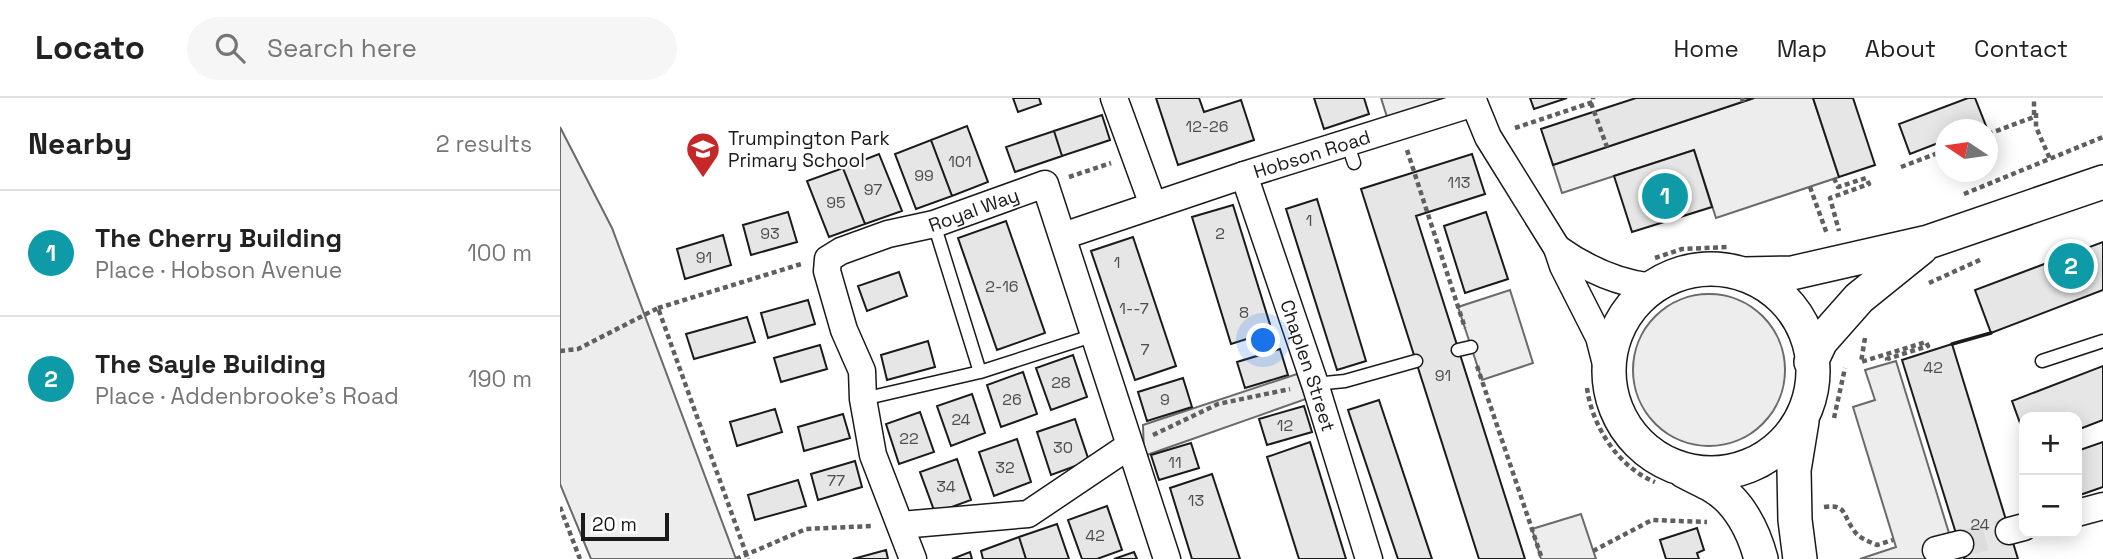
<!DOCTYPE html>
<meta charset="utf-8">
<style>
body{margin:0;font-family:"Space Grotesk",sans-serif;background:#f6f6f6;color:#222}
.controls{position:absolute;right:21px;bottom:21px;display:grid;overflow:hidden;border-radius:14px;box-shadow:0 4px 18px #0003}
.controls button{width:63px;height:63px;display:grid;place-items:center;padding:0;border:0;border-bottom:2px solid #e0e0e0;background:#fff;color:#222;font:35px sans-serif}
.compass{position:absolute;left:1375px;top:21px;width:63px;height:63px;border-radius:50%;background:#fff;box-shadow:0 4px 18px #0003;rotate:283deg}
.scale{position:absolute;left:21px;bottom:18px;width:88px;box-sizing:border-box;padding-left:7px;border:4px solid #1a1a1a;border-top:0;font-size:19px;line-height:24px;white-space:nowrap;color:#1a1a1a;-webkit-text-stroke:5px #fff;paint-order:stroke}
.you{position:absolute;left:704px;top:243px;width:24px;height:24px;margin:-18px;border:5px solid #fff;border-radius:50%;background:#1a73e8;box-shadow:0 0 0 10px #1a73e833}
.badge{display:grid;place-items:center;width:46px;height:46px;border-radius:50%;background:#c62828;color:#fff;font-size:23px;font-weight:700}
.pin{position:absolute;translate:-50% -50%;border:4px solid #fff;box-shadow:0 2px 7px #0006}
.list{margin:0;padding:0;list-style:none}
h2{display:flex;justify-content:space-between;align-items:center;height:91px;margin:0;padding:0 28px;font-size:30px}
h2 small{font-size:23px;font-weight:400;color:#767676}
.list li{display:grid;grid-template-columns:46px 1fr auto;gap:21px;align-items:center;box-sizing:border-box;height:126px;padding:0 28px;border-top:2px solid #e0e0e0}
.list b{display:block;font-size:26px;white-space:nowrap}
.list p{margin:0;font-size:23px;white-space:nowrap;color:#767676}
.list em{font-size:23px;font-style:normal;color:#767676}
.icon{flex:none;width:38px;height:38px;fill:none;stroke:currentColor;stroke-width:2;stroke-linecap:round;stroke-linejoin:round}
.map{position:relative;flex:none;width:1543px;height:461px;overflow:hidden}
header{display:flex;align-items:center;gap:42px;box-sizing:border-box;height:98px;padding:0 35px;background:#fff;border-bottom:2px solid #e0e0e0}
header strong{font-size:33px}
nav{display:flex;gap:38px;margin-inline-start:auto;font-size:24px}
.search{width:490px;height:63px;background:#f6f6f6;display:flex;align-items:center;gap:18px;box-sizing:border-box;padding:0 24px;border-radius:38px;color:#767676;font-size:26px}
main{display:flex}
aside{flex:1;background:#fff}
.map>svg:first-child{display:block}
</style>
<header>
<strong>Locato</strong>
<div class="search"><svg class="icon" aria-label="search" viewBox="0 0 24 24"><circle cx="10" cy="10" r="6"/><path d="M15 15l6 6"/></svg>Search here</div>
<nav><a>Home</a><a>Map</a><a>About</a><a>Contact</a></nav>
</header>
<main>
<aside>
<h2>Nearby<small>2 results</small></h2>
<ul class="list">
<li><span class="badge" style="background:#0f9aa8">1</span><div><b>The Cherry Building</b><p>Place · Hobson Avenue</p></div><em>100 m</em></li>
<li><span class="badge" style="background:#0f9aa8">2</span><div><b>The Sayle Building</b><p>Place · Addenbrooke's Road</p></div><em>190 m</em></li>
</ul>
</aside>
<div class="map">
<svg width="1543" height="461" viewBox="0 0 1543 461">
<rect width="100%" height="100%" fill="#fff"/>
<path fill="#ededed" stroke="#6a6a6a" stroke-width="2" d="M821 0H879L881 7 828 22Z
M1194 0H1253L1279 79 1156 120 1134 52 1002 95 993 67Z
M0 29 52 130 176 461H31L0 386Z
M950 192 973 265 922 282 898 209Z
M1073 272a76 76 0 1 1 152 0a76 76 0 1 1-152 0Z
M1336 263 1397 461H1300L1336 449 1293 309 1315 302 1305 272Z
M737 276 746 301 584 358 583 327Z
M1021 416 1036 461H981L972 431Z"/>
<path fill="#e6e6e6" stroke="#1a1a1a" stroke-width="2" d="M453 0H479L481 6 458 14Z
M596 0H639L644 14 681 2 694 42 618 67Z
M754 0H804L809 16 764 31Z
M970 0H1007L974 11Z
M1076 0H1194L993 67 981 31Z
M1253 0H1293L1315 67 1279 79Z
M1408 0H1415L1426 28 1415 32H1386V42L1350 56 1339 26Z
M542 17 550 42 502 58 494 33Z
M407 28 428 84 392 98 371 42Z
M494 33 502 58 455 74 446 49Z
M371 42 392 98 356 111 335 56Z
M1134 52 1152 109 1072 134 1054 78Z
M319 56 342 113 305 126 283 70Z
M912 56 925 96 856 118 965 461H919L801 91Z
M283 70 305 126 269 139 247 83Z
M757 101 806 263 777 272 726 111Z
M673 107 712 233 671 246 632 119Z
M228 114 237 144 191 157 183 127Z
M926 114 948 181 905 195 884 128Z
M446 123 485 235 437 252 398 140Z
M163 137 171 167 125 181 117 151Z
M573 139 616 268 575 282 531 153Z
M1543 144V192L1431 235 1415 192Z
M339 174 347 198 307 213 298 188Z
M248 202 255 226 208 240 201 215Z
M187 219 195 244 134 261 126 236Z
M368 243 375 269 327 282 321 257Z
M1392 246 1458 461H1404L1389 413 1342 262Z
M260 247 267 271 221 284 214 260Z
M720 251 728 277 685 290 677 264Z
M513 257 527 299 491 312 476 270Z
M1543 268V322L1517 332V319H1464V336L1452 303Z
M463 274 477 316 441 329 427 287Z
M623 280 632 309 587 323 578 294Z
M412 296 425 335 391 348 377 308Z
M819 302 872 461H838L788 312Z
M744 308 752 334 707 347 699 321Z
M215 311 222 334 177 348 170 324Z
M360 314 374 354 339 366 326 326Z
M283 316 290 340 244 353 238 329Z
M515 321 529 363 491 377 477 334Z
M457 341 471 384 434 398 419 354Z
M750 344 786 461H739L707 359Z
M1543 344V389L1517 398V353Z
M631 345 639 370 599 382 591 357Z
M397 361 411 402 375 415 360 374Z
M295 363 302 389 258 402 251 376Z
M652 376 680 461H632L610 390Z
M238 382 246 408 195 422 188 397Z
M547 408 562 452 537 461H522L508 422Z
M497 426 509 461H466L459 439Z
M1137 430 1144 452 1137 455 1139 461H1106L1100 442Z
M459 439 466 461H423L421 453Z
M326 452 328 461H293Z
M410 454 412 461H392Z
M574 454 577 461H554Z"/>
<g fill="none" stroke-linecap="round" stroke-linejoin="round">
<path stroke="#ddd" stroke-width="26" stroke-dasharray="26 13" stroke-linecap="butt" d="M1400 446 1449 433"/>
<g stroke="#1a1a1a" stroke-width="15">
<path id="service" d="M787 44 794 65
M374 126 420 274
M898 252 911 249
M1482 263 1543 243
M755 286 785 283 856 263
M303 301 420 274 535 237"/>
</g>
<g stroke="#1a1a1a" stroke-width="29">
<g id="minor">
<path d="M554 0 593 107"/>
<path d="M912 0 928 39 997 150 1003 168 1039 239 1048 274"/>
<path id="s1" d="M684 77 755 286 809 461"/>
<path id="s2" d="M503 138 684 77 914 5"/>
<path d="M997 150C1025 170 1057 185 1092 189"/>
<path d="M1517 415 1543 408"/>
<path d="M341 427 468 416 569 348"/>
<path d="M1449 433 1464 429"/>
<path d="M1376 452 1400 446"/>
<path id="s3" d="M353 461 313 357 303 301 302 273 284 232 267 173 268 161 281 153 328 136 374 126 485 86 607 461"/>
</g>
</g>
<g stroke="#1a1a1a" stroke-width="36">
<path id="tertiary" d="M1049 273a102 102 0 1 1 204 0a102 102 0 1 1-204 0Z
M1184 176 1232 175 1368 144 1543 84
M1251 264 1261 243 1299 200 1361 150
M1124 373C1133 378 1144 383 1153 388 1179 403 1194 434 1201 461
M1240 461 1235 422 1234 372 1242 323"/>
</g>
<path stroke="#5f5f5f" stroke-width="4.5" stroke-dasharray="5 3.5" stroke-linecap="butt" d="M1182 0 1183 4
M1031 5 1047 49
M1476 15V29L1490 61
M955 30 1033 4V0
M1428 36 1474 19V0
M847 52 905 230
M1341 69 1386 52
M509 79 551 65
M1274 80 1278 89 1306 80 1309 86 1270 100 1279 133
M1250 89 1267 136
M1404 96 1543 39
M1095 160 1122 151 1169 149
M1369 185 1422 161
M98 210 241 166
M1305 240 1301 264 1366 244 1368 248 1327 261 1328 265
M0 253 18 251 98 210 188 461
M917 268 982 461
M1027 290C1032 328 1058 369 1095 384
M1274 320 1285 270
M593 337 658 306 730 291
M0 409 20 461
M1264 409C1287 406 1282 416 1293 431 1298 440 1308 443 1317 447L1333 442
M1033 453 1092 422 1147 424
M176 461 246 431 312 428"/>
<use href="#service" stroke="#fff" stroke-width="12"/>
<use href="#minor" stroke="#fff" stroke-width="26"/>
<use href="#tertiary" stroke="#fff" stroke-width="33"/>
<path stroke="#1a1a1a" stroke-width="3.5" d="M1392 246 1431 235"/>
</g>
<defs>
<g id="school-pin" transform="scale(1.75)"><path d="M0 17L-7.5 6A9.5 9.5 0 1 1 7.5 6Z" fill="#c62828" stroke="#fff"/><path d="M0-5L7-2L0 1L-7-2ZM-4 1L0 2.5L4 1V4Q0 6-4 4Z" fill="#fff"/></g>
</defs>
<g fill-rule="evenodd">
<use href="#school-pin" x="143" y="51"/>
</g>
<g text-anchor="middle" dominant-baseline="central" stroke-width="5" stroke-linejoin="round" paint-order="stroke">
<g font-size="16" fill="#4d4d4d">
<text x="647" y="28">12-26</text>
<text x="400" y="63">101</text>
<text x="364" y="77">99</text>
<text x="899" y="84">113</text>
<text x="313" y="91">97</text>
<text x="276" y="104">95</text>
<text x="749" y="122">1</text>
<text x="210" y="135">93</text>
<text x="660" y="135">2</text>
<text x="144" y="159">91</text>
<text x="557" y="164">1</text>
<text x="442" y="188">2-16</text>
<text x="574" y="210">1--7</text>
<text x="684" y="214">8</text>
<text x="585" y="251">7</text>
<text x="1373" y="269">42</text>
<text x="883" y="277">91</text>
<text x="501" y="284">28</text>
<text x="452" y="301">26</text>
<text x="605" y="301">9</text>
<text x="401" y="321">24</text>
<text x="725" y="327">12</text>
<text x="349" y="340">22</text>
<text x="503" y="349">30</text>
<text x="615" y="364">11</text>
<text x="445" y="369">32</text>
<text x="276" y="382">77</text>
<text x="386" y="388">34</text>
<text x="636" y="402">13</text>
<text x="1420" y="426">24</text>
<text x="535" y="437">42</text>
</g>
<g font-size="19" fill="#1a1a1a" stroke="#fff" text-anchor="start">
<text x="168" y="40">Trumpington Park<tspan x="168" dy="22">Primary School</tspan></text>
</g>
<g font-size="19" fill="#1a1a1a" stroke="#fff">
<text stroke="none"><textPath href="#s2" startOffset="262">Hobson Road</textPath></text>
<text stroke="none"><textPath href="#s3" startOffset="469">Royal Way</textPath></text>
<text stroke="none"><textPath href="#s1" startOffset="201">Chaplen Street</textPath></text>
</g>
</g>
</svg>
<div class="controls">
<button>+</button>
<button>−</button>
</div>
<svg class="compass" viewBox="-18 -18 36 36"><path d="M0-13l5 13h-10z" fill="#e53935"/><path d="M0 13l5-13h-10z" fill="#767676"/></svg>
<div class="scale">20 m</div>
<div class="you"></div>
<div class="pin badge" style="left:1105px;top:98px;background:#0f9aa8">1</div>
<div class="pin badge" style="left:1511px;top:168px;background:#0f9aa8">2</div>
</div>
</main>
